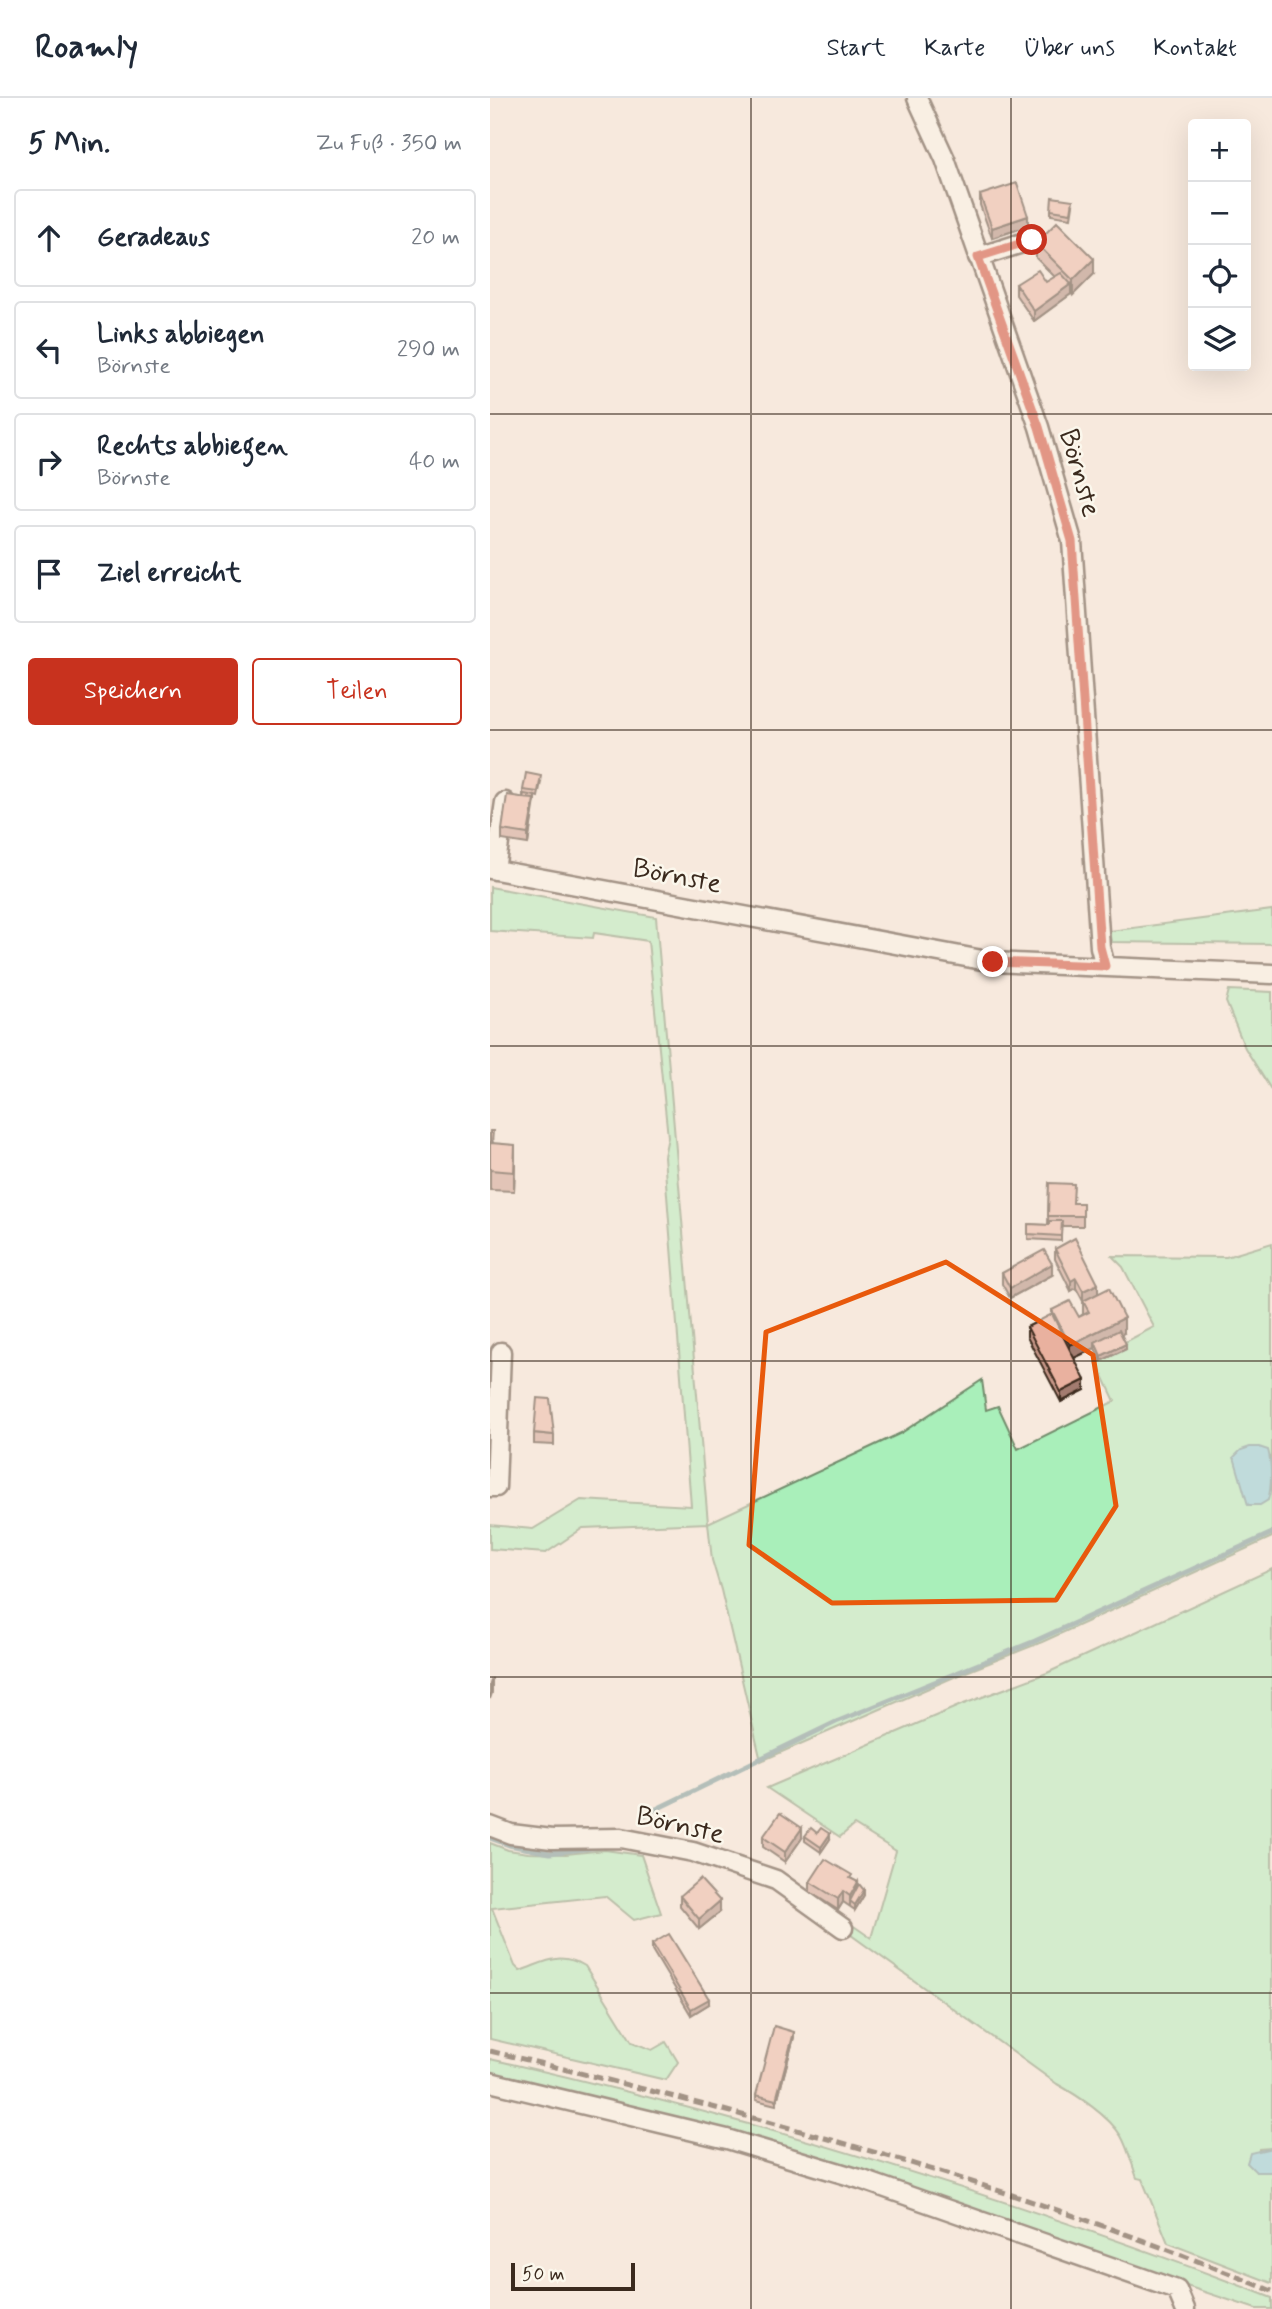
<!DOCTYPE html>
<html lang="de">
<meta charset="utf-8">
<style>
body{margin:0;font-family:Mynerve,sans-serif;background:#f2f2f3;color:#1f2937}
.controls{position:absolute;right:21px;top:21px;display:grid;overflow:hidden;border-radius:7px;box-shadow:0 7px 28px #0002}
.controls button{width:63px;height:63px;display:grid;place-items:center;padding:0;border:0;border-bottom:2px solid #e0e1e3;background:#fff;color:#1f2937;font:35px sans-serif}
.scale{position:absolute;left:21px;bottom:18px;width:124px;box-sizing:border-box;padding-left:7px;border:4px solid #3b2a1e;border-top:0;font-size:19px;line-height:24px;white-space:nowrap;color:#3b2a1e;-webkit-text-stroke:5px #fbf7ec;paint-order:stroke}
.stop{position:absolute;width:21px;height:21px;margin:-16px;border:5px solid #c8321e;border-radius:50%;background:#fff}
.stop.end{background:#c8321e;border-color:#fff;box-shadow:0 2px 7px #0008}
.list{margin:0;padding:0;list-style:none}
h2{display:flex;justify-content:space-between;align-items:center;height:91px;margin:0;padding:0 28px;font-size:30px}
h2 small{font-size:23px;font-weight:400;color:#747a83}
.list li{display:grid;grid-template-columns:46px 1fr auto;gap:21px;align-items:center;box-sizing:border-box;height:98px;margin:0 14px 14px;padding:0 14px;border:2px solid #e0e1e3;border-radius:7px}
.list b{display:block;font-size:26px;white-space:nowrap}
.list p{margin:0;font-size:23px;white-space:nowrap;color:#747a83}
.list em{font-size:23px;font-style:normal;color:#747a83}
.actions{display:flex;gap:14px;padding:21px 28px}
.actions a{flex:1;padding:16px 0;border:2px solid #c8321e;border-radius:7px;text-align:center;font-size:24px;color:#c8321e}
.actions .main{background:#c8321e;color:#fff}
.icon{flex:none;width:38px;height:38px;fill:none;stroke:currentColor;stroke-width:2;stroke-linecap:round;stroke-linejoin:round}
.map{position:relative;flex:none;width:782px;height:2211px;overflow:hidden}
header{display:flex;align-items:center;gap:42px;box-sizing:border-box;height:98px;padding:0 35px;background:#fff;border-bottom:2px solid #e0e1e3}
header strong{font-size:33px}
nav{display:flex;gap:38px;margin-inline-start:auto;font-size:24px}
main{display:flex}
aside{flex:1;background:#fff}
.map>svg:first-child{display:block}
</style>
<header>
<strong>Roamly</strong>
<nav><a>Start</a><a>Karte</a><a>Über uns</a><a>Kontakt</a></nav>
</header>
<main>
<aside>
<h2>5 Min.<small>Zu Fuß · 350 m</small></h2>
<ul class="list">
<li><svg class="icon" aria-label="ahead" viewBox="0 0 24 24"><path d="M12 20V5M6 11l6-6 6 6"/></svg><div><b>Geradeaus</b></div><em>20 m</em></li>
<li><svg class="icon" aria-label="left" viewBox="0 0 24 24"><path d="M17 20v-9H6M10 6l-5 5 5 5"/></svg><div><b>Links abbiegen</b><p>Börnste</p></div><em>290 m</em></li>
<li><svg class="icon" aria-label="right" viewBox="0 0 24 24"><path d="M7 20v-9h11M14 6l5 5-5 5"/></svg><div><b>Rechts abbiegen</b><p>Börnste</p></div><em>40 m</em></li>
<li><svg class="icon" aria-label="arrive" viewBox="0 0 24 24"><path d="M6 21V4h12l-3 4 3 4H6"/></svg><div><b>Ziel erreicht</b></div></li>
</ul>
<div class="actions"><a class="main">Speichern</a><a>Teilen</a></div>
</aside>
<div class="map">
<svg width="782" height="2211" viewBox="0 0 782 2211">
<rect width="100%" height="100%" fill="#f7e9dd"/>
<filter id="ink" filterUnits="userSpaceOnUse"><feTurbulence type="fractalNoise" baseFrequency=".0143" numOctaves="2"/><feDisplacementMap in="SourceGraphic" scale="14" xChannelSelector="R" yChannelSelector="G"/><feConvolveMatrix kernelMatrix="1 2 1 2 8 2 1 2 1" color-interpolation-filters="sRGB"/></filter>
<g filter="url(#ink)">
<path fill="#a9efba" stroke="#728c6c" stroke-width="2" fill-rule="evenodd" d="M0 789 166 819 218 1425 411 1335 492 1282 496 1312 508 1308 528 1351 625 1303 607 1265 635 1251 633 1245 664 1229 633 1169 622 1158 736 1159 782 1145V1439L552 1544 471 1576 271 1663 231 1492 222 1462 218 1425 93 1430 56 1455 0 1451V1427L43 1431 91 1402 201 1408 174 1058 178 1039 158 843 104 835 103 840 0 833ZM760 1349 781 1359 780 1376Z
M782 812V846L621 844 619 833Z
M739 892 782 894V993L755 950 736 904Z
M782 1471V2050L769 2051 766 2074H782V2185L678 2145 652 2081 647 2080C642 2067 638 2050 631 2038 619 2018 587 1997 567 1986L357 1834 358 1824 381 1840 406 1753 364 1727 350 1739 277 1690 471 1607 557 1575Z
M0 1745 18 1752 38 1755 76 1756 115 1752 151 1757 171 1815 144 1822 115 1798 2 1810 25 1868 30 1873C56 1864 68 1853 95 1868L142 1944 162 1952 176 1944 188 1964 176 1982 0 1941Z
M0 1961C259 2019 511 2097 759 2191L782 2200V2211H766L639 2169 0 1979Z"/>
<path fill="#7ccbd9" stroke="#628b8e" stroke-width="2" d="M760 1349H769L778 1352C782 1365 782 1389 778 1402L770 1407H758L744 1359 751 1352Z
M782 2050V2074H766L757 2065 760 2055Z"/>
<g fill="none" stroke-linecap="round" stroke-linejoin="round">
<path stroke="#628b8e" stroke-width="5" d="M152 1718 346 1624 545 1543 782 1435
M0 1740 19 1747 60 1755 110 1749"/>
<g stroke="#3b2a1e" stroke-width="23">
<path id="minor" d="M427 0 455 61 549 329 582 443 610 849 615 868
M488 159 542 142
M0 771 503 864 782 876
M5 772 15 704
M0 1389H6L11 1254
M0 1728 21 1736 62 1741 131 1740 203 1754 286 1782 353 1830
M0 1984 237 2041 370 2081 687 2192 695 2211"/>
</g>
<use href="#minor" stroke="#fbf7ec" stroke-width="18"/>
<path stroke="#3b2a1e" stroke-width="5" stroke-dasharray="10 5" stroke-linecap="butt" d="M0 1953C265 2017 530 2088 782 2193"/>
</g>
<path fill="#c89889" stroke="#3b2a1e" stroke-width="2" d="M490 97 538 128 502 140 490 107Z
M583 107 581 120 561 117V112Z
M546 145 604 176 583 197 581 196 544 223 526 197V186L556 184 565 179 546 160Z
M51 684 48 699 45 698 38 746 12 742V732L33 700V692Z
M0 1033 3 1045 25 1066 24 1093 0 1092Z
M559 1085 583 1105H593V1128H571V1143L538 1141V1126L558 1127Z
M565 1151 608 1195 634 1235 631 1236 636 1251 611 1263 605 1250 584 1260 595 1292 571 1304 537 1239V1229L562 1217V1212L589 1219 593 1216V1203L586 1190 581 1193 565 1161Z
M512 1175 562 1177 520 1200 512 1186Z
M44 1335 64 1337V1347L44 1346Z
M327 1735 340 1741 331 1754 315 1743V1738Z
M273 1739 312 1740 295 1764 273 1749Z
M362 1781 374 1797 365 1812 353 1804 348 1812 320 1794V1784Z
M190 1798 230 1814 209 1831 190 1808Z
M162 1846 219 1906 201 1917 162 1852Z
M304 1939 286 2007 266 2002V1997Z"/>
<path fill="#a37c6f" stroke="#3b2a1e" stroke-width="2" d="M538 118V128L502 140V130Z
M604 161V176L583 197V182Z
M581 186V196L544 223V213Z
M45 698V703L38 746V736Z
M25 1047V1066L24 1093V1074Z
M562 1166V1177L520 1200V1190Z
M586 1180V1190L581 1193V1183Z
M608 1186V1196L593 1204V1193Z
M634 1220V1235L607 1249 605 1244V1250L580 1262V1247Z
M636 1246V1251L611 1263V1258Z
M595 1282V1292L571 1304V1294Z
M2 1580V1595L0 1601V1586Z
M312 1730V1740L295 1764V1754Z
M340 1736V1741L331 1754V1749Z
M368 1784V1794L360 1803V1808V1798Z
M374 1792V1797L365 1812V1807Z
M353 1793V1804L348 1812V1801Z
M230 1803V1814L209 1831V1821Z
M219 1901V1906L201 1917V1911Z
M304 1934V1939L286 2007V2002Z"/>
<path fill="#e9b19f" stroke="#3b2a1e" stroke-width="2" d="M527 85 538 118 502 130 490 97Z
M562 99 583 102 581 115 561 112Z
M567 124 604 161 583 182 546 145Z
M548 172 556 184 571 175 581 186 544 213 526 186Z
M36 675 51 678 48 694 33 692Z
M34 696 45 698 44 706V701L33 700Z
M17 697 44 701 38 736 12 732Z
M0 1033H3L2 1045 25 1047 24 1074 0 1072Z
M559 1085 584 1086 583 1105H593V1118H558Z
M559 1123H572L571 1138 538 1136V1126L559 1127Z
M585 1140 608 1186 593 1193 586 1180 581 1183 565 1151Z
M554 1152 562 1166 520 1190 512 1175Z
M619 1190 634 1220 580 1247 562 1212 580 1203 589 1219 599 1214 593 1203Z
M562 1216 595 1282 571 1294 537 1229Z
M629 1232 636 1246 611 1258 605 1244Z
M47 1300 60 1301 64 1337 44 1335Z
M290 1715 312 1730 295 1754 273 1739Z
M321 1730 327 1735 331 1730 340 1736 331 1749 315 1738Z
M335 1761 362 1777 360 1780 368 1784 360 1798 353 1793 348 1801 320 1784Z
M210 1781 230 1803 209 1821 190 1798Z
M369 1786 374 1792 365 1807 360 1803Z
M179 1836 219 1901 201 1911 162 1846Z
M284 1928 304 1934 286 2002 266 1997Z"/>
</g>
<g fill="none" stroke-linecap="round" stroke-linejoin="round" filter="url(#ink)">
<path stroke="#c8321e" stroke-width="9" d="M503 864 615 868 610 849 582 443 549 329 488 159 542 142"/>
</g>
<path d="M0 0H782V2211H0ZM456 1164 603 1257 626 1408 566 1502 342 1505 259 1447 276 1234Z" fill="#f7e9dd" fill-opacity=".55" fill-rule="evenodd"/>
<path fill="none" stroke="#e8590c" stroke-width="5" stroke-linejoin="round" d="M456 1164 603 1257 626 1408 566 1502 342 1505 259 1447 276 1234Z"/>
<path fill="none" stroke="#3b2a1e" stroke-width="2" stroke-opacity="0.55" d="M261 0V2211M521 0V2211M0 316H782M0 632H782M0 948H782M0 1263H782M0 1579H782M0 1895H782"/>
<g text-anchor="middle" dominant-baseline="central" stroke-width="5" stroke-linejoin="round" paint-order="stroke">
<g font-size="28" fill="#3b2a1e" stroke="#fbf7ec">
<text transform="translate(589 375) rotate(74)">Börnste</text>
<text transform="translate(187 779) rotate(11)">Börnste</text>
<text transform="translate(190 1728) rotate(13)">Börnste</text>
</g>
</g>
</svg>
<div class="controls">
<button>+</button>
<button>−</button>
<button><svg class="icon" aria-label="locate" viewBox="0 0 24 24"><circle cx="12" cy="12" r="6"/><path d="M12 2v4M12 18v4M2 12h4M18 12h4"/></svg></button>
<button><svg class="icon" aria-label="layers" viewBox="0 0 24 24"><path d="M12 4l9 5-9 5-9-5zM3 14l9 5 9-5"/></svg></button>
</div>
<div class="scale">50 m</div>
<div class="stop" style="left:542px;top:142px"></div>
<div class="stop end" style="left:503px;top:864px"></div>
</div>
</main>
